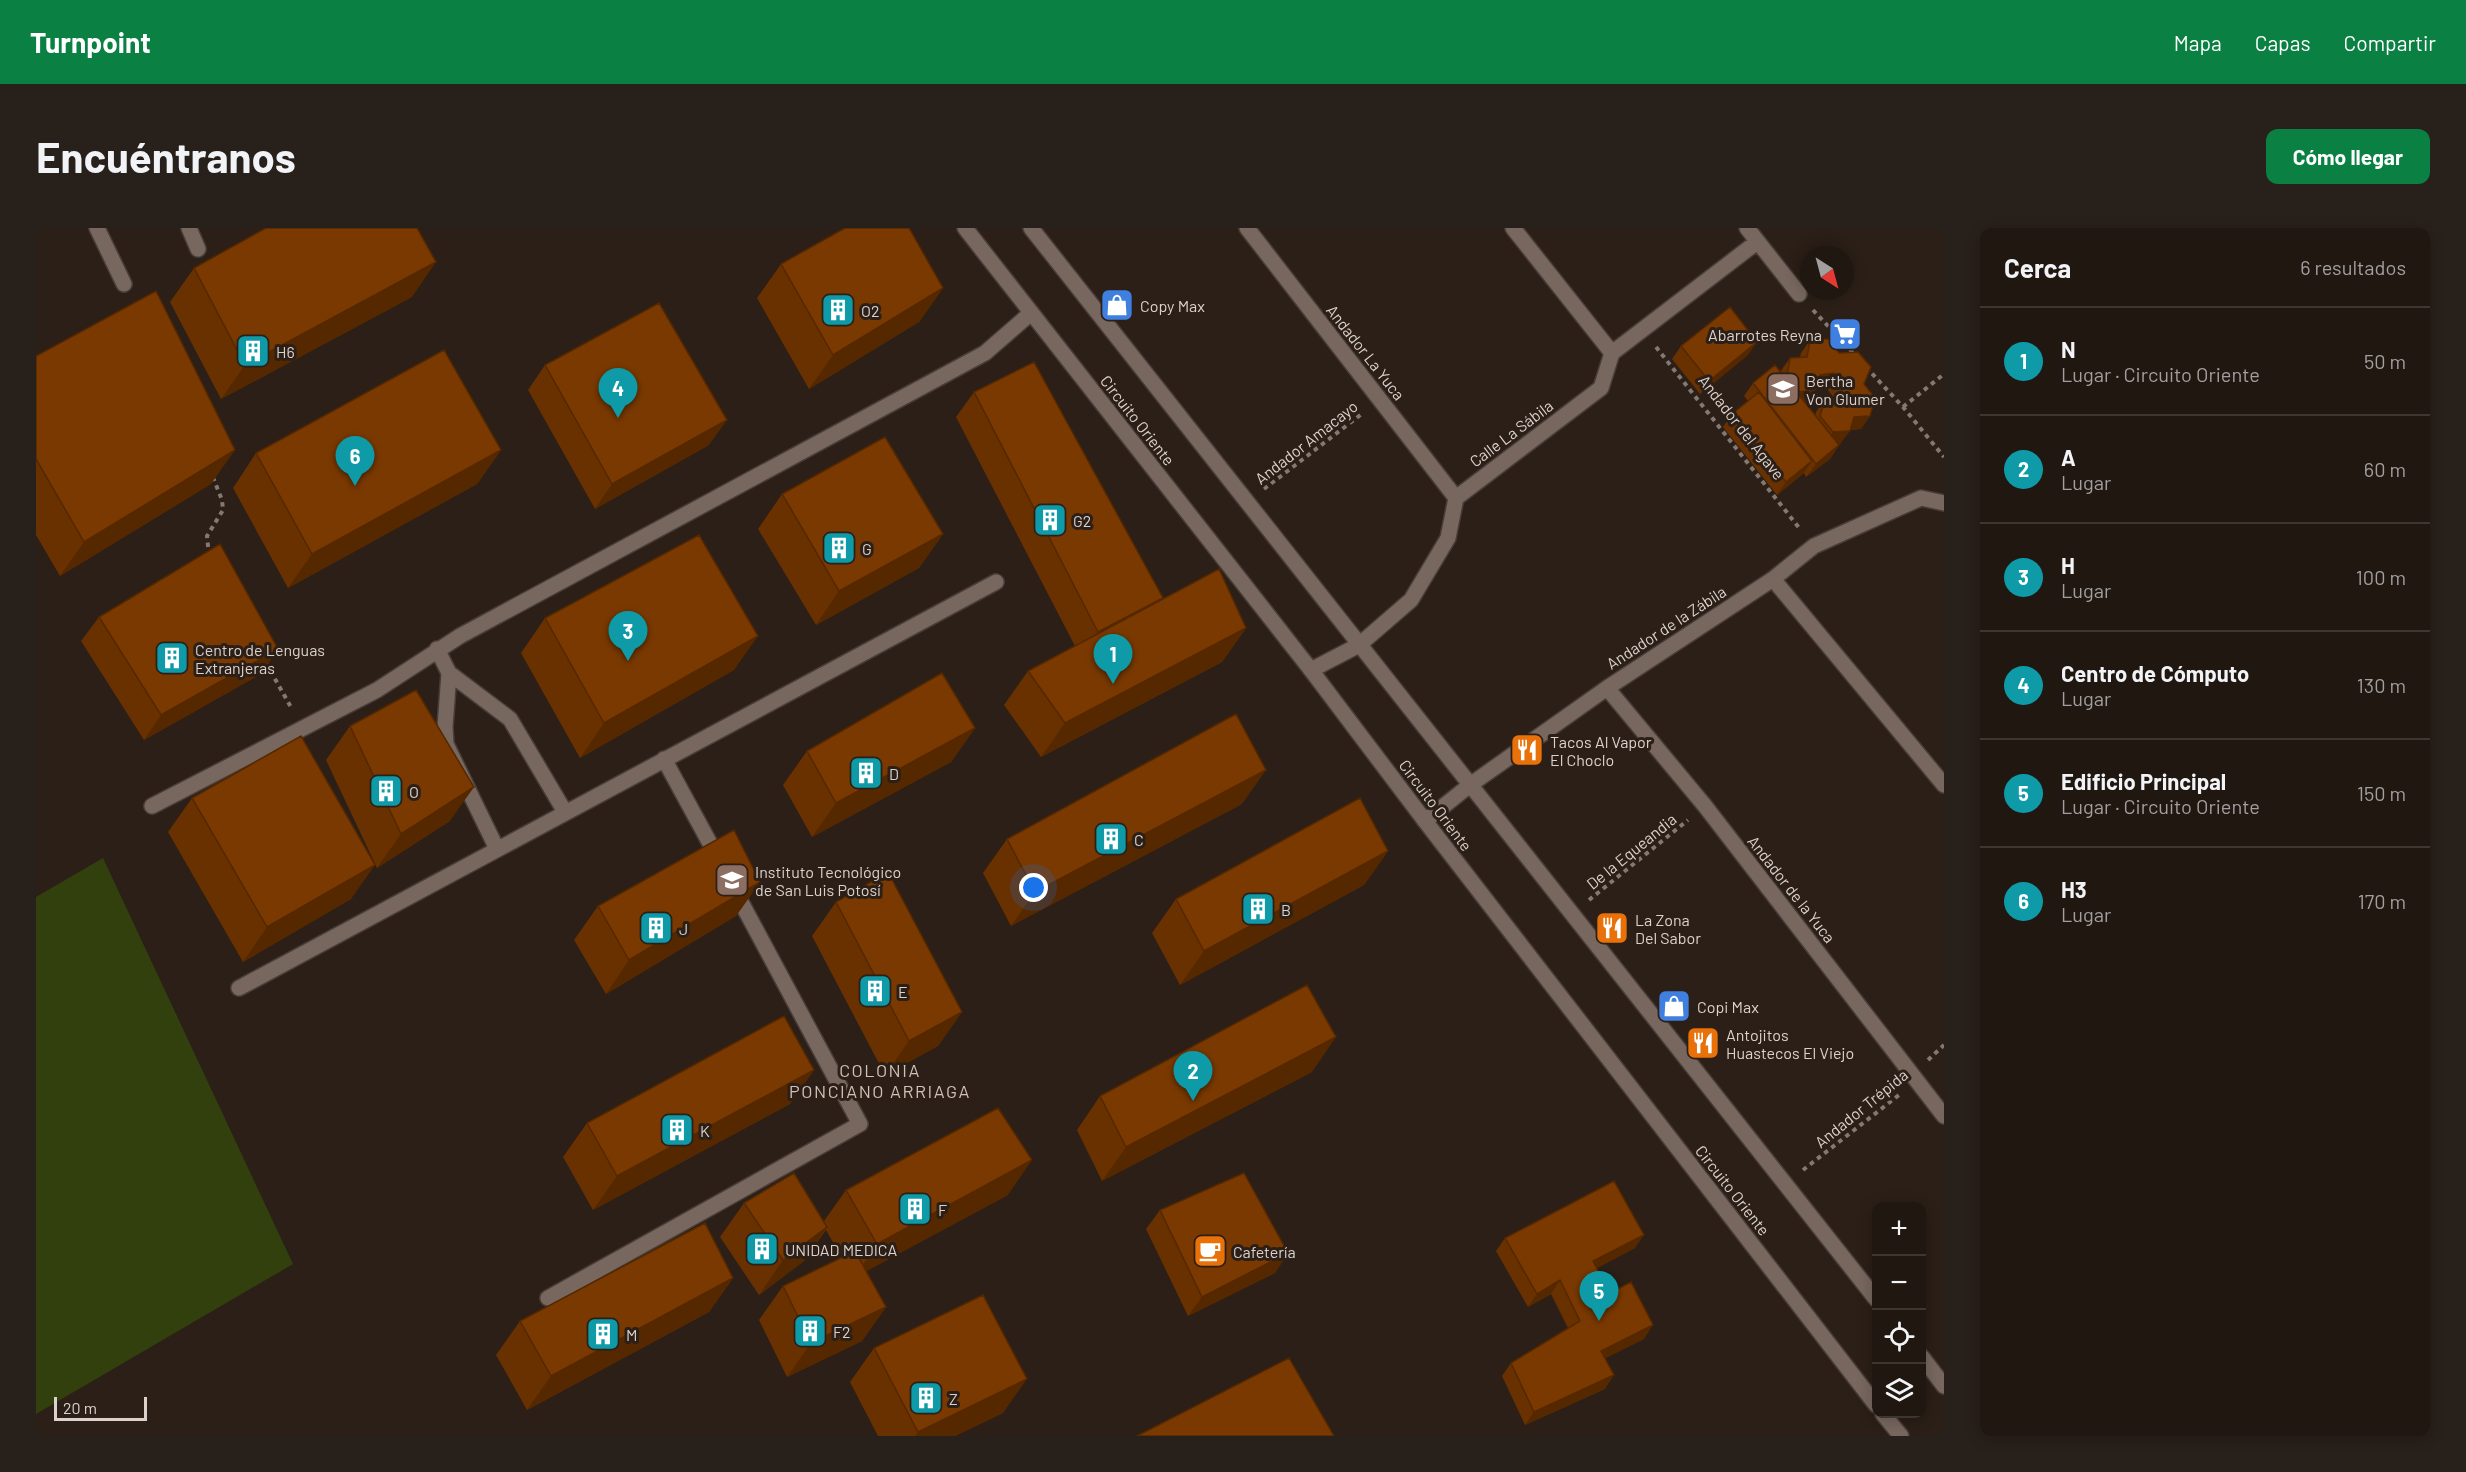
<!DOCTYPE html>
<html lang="es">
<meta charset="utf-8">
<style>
body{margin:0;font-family:Barlow,sans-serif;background:#28201a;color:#f1f3f6}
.controls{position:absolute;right:18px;bottom:18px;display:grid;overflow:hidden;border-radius:12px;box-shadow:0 3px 15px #0003}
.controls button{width:54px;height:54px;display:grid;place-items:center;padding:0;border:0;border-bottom:2px solid #3d3631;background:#201711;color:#f1f3f6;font:30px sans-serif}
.compass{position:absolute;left:1764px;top:18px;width:54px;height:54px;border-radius:50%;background:#201711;box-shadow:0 3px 15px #0003;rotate:144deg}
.scale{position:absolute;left:18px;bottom:15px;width:93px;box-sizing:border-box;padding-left:6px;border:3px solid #dbd2cd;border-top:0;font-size:16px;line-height:21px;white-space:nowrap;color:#dbd2cd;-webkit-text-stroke:4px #2b1f17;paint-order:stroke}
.you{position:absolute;left:998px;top:660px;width:21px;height:21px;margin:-15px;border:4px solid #fff;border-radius:50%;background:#1a73e8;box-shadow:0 0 0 9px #1a73e833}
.badge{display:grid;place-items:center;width:39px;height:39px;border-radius:50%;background:#0b8043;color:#fff;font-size:20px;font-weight:700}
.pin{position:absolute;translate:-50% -50px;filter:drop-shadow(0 2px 3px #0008)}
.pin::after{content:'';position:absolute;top:32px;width:21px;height:18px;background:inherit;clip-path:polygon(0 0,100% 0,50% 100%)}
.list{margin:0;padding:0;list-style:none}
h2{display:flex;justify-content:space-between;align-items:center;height:78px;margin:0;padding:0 24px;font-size:26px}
h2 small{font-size:20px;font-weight:400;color:#a29f9f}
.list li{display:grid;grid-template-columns:39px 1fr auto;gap:18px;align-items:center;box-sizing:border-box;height:108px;padding:0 24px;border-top:2px solid #3d3631}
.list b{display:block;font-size:22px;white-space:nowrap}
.list p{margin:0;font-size:20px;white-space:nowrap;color:#a29f9f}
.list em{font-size:20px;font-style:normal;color:#a29f9f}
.icon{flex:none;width:33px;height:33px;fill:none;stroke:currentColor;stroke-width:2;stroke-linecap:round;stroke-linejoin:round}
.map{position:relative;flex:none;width:1908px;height:1208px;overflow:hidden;border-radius:12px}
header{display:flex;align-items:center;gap:36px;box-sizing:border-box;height:84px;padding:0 30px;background:#0b8043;color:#fff}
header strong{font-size:28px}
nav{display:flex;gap:33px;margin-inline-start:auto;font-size:21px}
.intro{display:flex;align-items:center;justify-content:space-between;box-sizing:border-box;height:144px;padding:0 36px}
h1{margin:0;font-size:42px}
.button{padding:15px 27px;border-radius:12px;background:#0b8043;color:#fff;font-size:21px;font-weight:700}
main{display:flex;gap:36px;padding:0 36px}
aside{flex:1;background:#201711;border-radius:12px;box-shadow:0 3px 15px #0003}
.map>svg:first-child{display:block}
</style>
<header>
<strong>Turnpoint</strong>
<nav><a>Mapa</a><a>Capas</a><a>Compartir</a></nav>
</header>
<div class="intro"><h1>Encuéntranos</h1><a class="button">Cómo llegar</a></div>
<main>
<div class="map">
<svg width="1908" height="1208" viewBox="0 0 1908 1208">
<rect width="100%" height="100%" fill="#2b1f17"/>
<path fill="#32400e" d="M67 630 257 1036 0 1186V669Z"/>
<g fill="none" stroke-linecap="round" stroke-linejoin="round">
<g stroke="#473d38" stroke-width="18">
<path id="service" d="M61 0 88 56
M153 0 162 21
M401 421 413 445 474 491 529 584
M413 445 409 499 410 516 461 621
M628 531 683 632
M116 578 341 462 424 408 949 125 995 85
M203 760 960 354
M512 1070 824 896 698 661"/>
</g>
<g stroke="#473d38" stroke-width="18">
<path id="minor" d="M1211 0 1420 270
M1477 0 1576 125
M1711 0 1763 66
M1737 351 1908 557
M1275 442 1323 417 1375 372 1412 310 1420 270 1565 160 1576 125 1721 14
M1571 460 1669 578 1908 888
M1389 593 1434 557 1571 460 1737 351 1778 318 1885 270 1908 275"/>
</g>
<g stroke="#473d38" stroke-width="18">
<path id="tertiary" d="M929 0 1275 442 1389 593 1840 1177
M995 0 1840 1071
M1886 1129 1908 1158
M1847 1186 1865 1208"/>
</g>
<path stroke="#837972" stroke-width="4" stroke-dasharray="4.5 4.5" stroke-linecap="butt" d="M1777 82 1819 127
M1620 119 1764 301
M1830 139 1867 179 1908 229
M1867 179 1908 146
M1228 261 1327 185
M173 328 171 308 187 282 186 272 176 247
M230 435 256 481
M1553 672 1652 592
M1892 832 1908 817
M1767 942 1863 867"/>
<use href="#service" stroke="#77675e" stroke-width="15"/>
<use href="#minor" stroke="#77675e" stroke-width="15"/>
<use href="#tertiary" stroke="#77675e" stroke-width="15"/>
</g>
<path fill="#693100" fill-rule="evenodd" d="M745 36 907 60 883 94 773 161 721 70Z
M158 40 376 69 185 171 134 74Z
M1774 112 1828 156 1834 188 1825 201 1814 202 1804 216H1802L1803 217 1794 231 1770 249 1768 245 1741 267 1687 199 1696 186 1712 173 1708 168 1717 155 1744 144 1754 130 1764 129 1765 125ZM1789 158 1798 170 1789 171 1780 184 1779 188 1769 174H1771L1780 159Z
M1645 118 1712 127 1664 166 1636 131Z
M0 128 175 256 24 348 0 307Z
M509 137 673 217 559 281 492 162Z
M938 164 1127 370 1210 400 1186 434 1005 529 968 477 992 443 1039 418 920 189Z
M465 222 441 256 252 360 197 260 220 225Z
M746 266 907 306 883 340 780 397 722 301Z
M63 389 242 421 225 446 108 512 45 413Z
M509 390 698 442 544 530 485 425Z
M314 498 414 593 341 640 290 532Z
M939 500 915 534 776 609 747 557 771 523Z
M156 570 315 671 207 734 132 604Z
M1206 576 975 698 947 645 971 611Z
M1352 623 1328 657 1144 757 1116 705 1140 671Z
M724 654 700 688 570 766 538 712 562 678Z
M800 674 926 784 902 818 849 847 776 708Z
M778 842 754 876 557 982 527 929 551 895Z
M1276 844 1066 953 1041 902 1064 868Z
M810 962 972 967 830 1043 850 1079 826 1113 751 1149 723 1092 747 1058 806 1030 790 1002 768 1033 723 1067 684 1009 708 975 788 993Z
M1124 982 1252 1025 1239 1045 1152 1088 1110 1001Z
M1469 1010 1599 1020 1561 1040 1574 1065 1608 1111 1569 1130V1161L1489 1197 1466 1148 1475 1135 1532 1100 1515 1066 1492 1079 1460 1023Z
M697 1050 673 1084 491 1182 460 1127 484 1093Z
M838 1120 967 1185 919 1208H842L814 1154Z"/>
<path fill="#552800" d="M400 34 376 69 185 171 209 137Z
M907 60 883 94 773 161 797 127Z
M1721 114 1712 127 1664 166 1673 153Z
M1798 145 1789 158 1775 160 1784 147Z
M1780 161 1771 174 1755 177 1764 164Z
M1834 188 1825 201 1809 202 1818 189Z
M691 192 673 217 559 281 576 256Z
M1814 203 1804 216 1787 217 1797 204Z
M1803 217 1794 231 1770 249 1780 236Z
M199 222 175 256 24 348 48 314Z
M465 222 441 256 252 360 276 326Z
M1776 233 1767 246 1741 267 1750 254Z
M907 306 883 340 780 397 803 363Z
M1127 370 1045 429 1062 404Z
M1210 400 1186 434 1005 529 1029 495Z
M722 408 698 442 544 530 568 495Z
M242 421 225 446 108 512 125 487Z
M939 500 915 534 776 609 800 575Z
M1230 542 1206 576 975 698 999 664Z
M438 559 414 593 341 640 365 606Z
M1352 623 1328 657 1144 757 1168 723Z
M339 637 315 671 207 734 231 699Z
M724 654 700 688 570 766 593 732Z
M926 784 902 818 849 847 873 813Z
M1300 809 1276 844 1066 953 1090 919Z
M778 842 754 876 557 982 581 948Z
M996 932 972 967 818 1050 841 1016Z
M791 999 768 1033 723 1067 747 1032Z
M1608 1007 1599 1020 1548 1047 1557 1033Z
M1252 1025 1239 1045 1152 1088 1166 1069Z
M697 1050 673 1084 491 1182 515 1148Z
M1524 1052 1515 1066 1492 1079 1501 1066Z
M850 1079 826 1113 751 1149 775 1115Z
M1617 1097 1608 1111 1556 1137 1565 1123Z
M1578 1147 1569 1161 1489 1197 1498 1184Z
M991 1151 967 1185 919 1208H879L882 1204Z"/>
<path fill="#7a3900" stroke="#552800" stroke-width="1.5" d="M230 0H381L400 34 209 137 158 40Z
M809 0H873L907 60 797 127 745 36Z
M120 63 199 222 48 314 0 231V128Z
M623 75 691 192 576 256 509 137Z
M1694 79 1721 114 1673 153 1645 118Z
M1793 111 1803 125 1822 124 1835 139 1828 156 1839 170 1834 188 1818 189 1814 203 1797 204 1784 188 1789 171 1803 170 1808 158 1798 145 1784 147 1780 161 1764 164 1751 148 1754 130 1771 129 1774 112Z
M408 122 465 222 276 326 220 225Z
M998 134 1127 370 1062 404 938 164Z
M1739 137 1803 217 1780 236 1717 155Z
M1723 164 1776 233 1750 254 1696 186Z
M849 209 907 306 803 363 746 266Z
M663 307 722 408 568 495 509 390Z
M184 316 242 421 125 487 63 389Z
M1183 341 1210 400 1029 495 992 443Z
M906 445 939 500 800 575 771 523Z
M380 462 438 559 365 606 314 498Z
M1200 486 1230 542 999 664 971 611Z
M265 508 339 637 231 699 156 570Z
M1324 570 1352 623 1168 723 1140 671Z
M698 602 724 654 593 732 562 678Z
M852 644 926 784 873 813 800 674Z
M1271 757 1300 809 1090 919 1064 868Z
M748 788 778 842 581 948 551 895Z
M962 880 996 932 841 1016 810 962Z
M758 945 791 999 747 1032 708 975Z
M1208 945 1252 1025 1166 1069 1124 982Z
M1578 953 1608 1007 1557 1033 1574 1065 1595 1054 1617 1097 1565 1123 1578 1147 1498 1184 1475 1135 1544 1093 1524 1052 1501 1066 1469 1010Z
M669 995 697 1050 515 1148 484 1093Z
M819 1023 850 1079 775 1115 747 1058Z
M947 1067 991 1151 882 1204 838 1120Z
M1253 1130 1298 1208H1101Z"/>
<defs>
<g id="shop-square" transform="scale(1.725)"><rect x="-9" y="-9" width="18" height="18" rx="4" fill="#3f7fe0" stroke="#2b1f17"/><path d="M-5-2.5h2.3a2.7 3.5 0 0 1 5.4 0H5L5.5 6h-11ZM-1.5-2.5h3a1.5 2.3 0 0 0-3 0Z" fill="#fff"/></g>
<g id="building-square" transform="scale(1.725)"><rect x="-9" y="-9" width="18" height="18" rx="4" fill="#0f9aa8" stroke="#2b1f17"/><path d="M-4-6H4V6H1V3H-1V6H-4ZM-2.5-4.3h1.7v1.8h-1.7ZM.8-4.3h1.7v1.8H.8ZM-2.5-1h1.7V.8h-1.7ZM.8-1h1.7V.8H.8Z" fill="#fff"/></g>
<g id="supermarket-square" transform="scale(1.725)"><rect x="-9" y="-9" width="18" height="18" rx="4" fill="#3f7fe0" stroke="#2b1f17"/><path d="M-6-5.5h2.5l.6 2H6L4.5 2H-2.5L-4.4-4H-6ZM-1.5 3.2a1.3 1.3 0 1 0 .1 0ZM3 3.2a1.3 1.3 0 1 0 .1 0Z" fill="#fff"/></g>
<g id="school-square" transform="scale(1.725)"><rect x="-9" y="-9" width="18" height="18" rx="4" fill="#8d6e63" stroke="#2b1f17"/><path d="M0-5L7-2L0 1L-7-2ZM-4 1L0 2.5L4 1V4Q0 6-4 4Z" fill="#fff"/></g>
<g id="restaurant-square" transform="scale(1.725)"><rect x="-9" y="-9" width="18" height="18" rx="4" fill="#e8710a" stroke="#2b1f17"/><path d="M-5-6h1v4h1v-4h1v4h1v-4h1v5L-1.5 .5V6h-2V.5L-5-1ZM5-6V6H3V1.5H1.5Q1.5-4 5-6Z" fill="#fff"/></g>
<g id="university-square" transform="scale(1.725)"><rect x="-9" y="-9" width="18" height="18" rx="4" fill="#8d6e63" stroke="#2b1f17"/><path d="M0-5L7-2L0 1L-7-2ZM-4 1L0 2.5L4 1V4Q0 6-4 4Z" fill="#fff"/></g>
<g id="cafe-square" transform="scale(1.725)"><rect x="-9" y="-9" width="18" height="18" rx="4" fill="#e8710a" stroke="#2b1f17"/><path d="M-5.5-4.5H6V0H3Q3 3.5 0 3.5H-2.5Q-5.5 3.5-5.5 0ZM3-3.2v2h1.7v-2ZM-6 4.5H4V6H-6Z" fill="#fff"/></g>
</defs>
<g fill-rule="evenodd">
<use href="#shop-square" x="1081" y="77"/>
<use href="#building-square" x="802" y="82"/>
<use href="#supermarket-square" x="1809" y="106"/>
<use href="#building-square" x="217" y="123"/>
<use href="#school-square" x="1747" y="161"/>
<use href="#building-square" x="1014" y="292"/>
<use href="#building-square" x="803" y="320"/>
<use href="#building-square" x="136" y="430"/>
<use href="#restaurant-square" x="1491" y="522"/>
<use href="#building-square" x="830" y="545"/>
<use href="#building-square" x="350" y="563"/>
<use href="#building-square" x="1075" y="611"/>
<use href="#university-square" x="696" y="652"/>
<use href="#building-square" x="1222" y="681"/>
<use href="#building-square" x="620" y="700"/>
<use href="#restaurant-square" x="1576" y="700"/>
<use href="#building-square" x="839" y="763"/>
<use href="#shop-square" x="1638" y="778"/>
<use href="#restaurant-square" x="1667" y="815"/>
<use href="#building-square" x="641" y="902"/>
<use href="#building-square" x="879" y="981"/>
<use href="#building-square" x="726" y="1021"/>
<use href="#cafe-square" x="1174" y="1023"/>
<use href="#building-square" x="774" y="1103"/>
<use href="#building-square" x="567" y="1106"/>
<use href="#building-square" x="890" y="1170"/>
</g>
<g text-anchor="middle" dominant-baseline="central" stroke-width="6" stroke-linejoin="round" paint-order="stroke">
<g font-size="16" fill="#dbd2cd" stroke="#2b1f17" text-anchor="start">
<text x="1104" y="77">Copy Max</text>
<text x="825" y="82">O2</text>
<text x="1786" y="106" text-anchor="end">Abarrotes Reyna</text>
<text x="240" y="123">H6</text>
<text x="1770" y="152">Bertha<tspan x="1770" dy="18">Von Glumer</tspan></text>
<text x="1037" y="292">G2</text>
<text x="826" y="320">G</text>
<text x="159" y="421">Centro de Lenguas<tspan x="159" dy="18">Extranjeras</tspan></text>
<text x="1514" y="513">Tacos Al Vapor<tspan x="1514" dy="18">El Choclo</tspan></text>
<text x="853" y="545">D</text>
<text x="373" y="563">O</text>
<text x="1098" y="611">C</text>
<text x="719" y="643">Instituto Tecnológico<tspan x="719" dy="18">de San Luis Potosí</tspan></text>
<text x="1245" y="681">B</text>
<text x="1599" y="691">La Zona<tspan x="1599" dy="18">Del Sabor</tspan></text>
<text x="643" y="700">J</text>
<text x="862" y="763">E</text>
<text x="1661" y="778">Copi Max</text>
<text x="1690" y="806">Antojitos<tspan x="1690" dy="18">Huastecos El Viejo</tspan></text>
<text x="664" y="902">K</text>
<text x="902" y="981">F</text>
<text x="749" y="1021">UNIDAD MEDICA</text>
<text x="1197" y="1023">Cafetería</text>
<text x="797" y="1103">F2</text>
<text x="590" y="1106">M</text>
<text x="913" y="1170">Z</text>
</g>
<g font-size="16" fill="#dbd2cd" stroke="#2b1f17">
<text transform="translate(1330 124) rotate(52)">Andador La Yuca</text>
<text transform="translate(1102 192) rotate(52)">Circuito Oriente</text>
<text transform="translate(1706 199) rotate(52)">Andador del Agave</text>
<text transform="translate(1475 205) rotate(-37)">Calle La Sábila</text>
<text transform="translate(1270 214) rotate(-38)">Andador Amacayo</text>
<text transform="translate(1630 399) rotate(-33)">Andador de la Zábila</text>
<text transform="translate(1400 577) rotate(53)">Circuito Oriente</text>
<text transform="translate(1595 623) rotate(-39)">De la Equeandia</text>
<text transform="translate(1756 661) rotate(52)">Andador de la Yuca</text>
<text transform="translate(1825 880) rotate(-39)">Andador Trépida</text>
<text transform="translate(1697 962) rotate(52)">Circuito Oriente</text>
</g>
<g font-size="18" letter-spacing="1.5" fill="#d2c1b7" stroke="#2b1f17">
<text x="844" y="842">COLONIA<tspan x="844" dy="21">PONCIANO ARRIAGA</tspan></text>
</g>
</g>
</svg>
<div class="controls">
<button>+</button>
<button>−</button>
<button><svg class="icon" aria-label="locate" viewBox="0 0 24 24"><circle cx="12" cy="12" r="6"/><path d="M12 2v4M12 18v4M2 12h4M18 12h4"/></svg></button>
<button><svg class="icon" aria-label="layers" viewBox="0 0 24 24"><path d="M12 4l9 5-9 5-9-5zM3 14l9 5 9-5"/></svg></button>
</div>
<svg class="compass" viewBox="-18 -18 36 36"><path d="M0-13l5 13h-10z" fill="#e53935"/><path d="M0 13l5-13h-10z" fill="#a29f9f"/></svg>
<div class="scale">20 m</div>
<div class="you"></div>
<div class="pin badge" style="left:1077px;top:456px;background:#0f9aa8">1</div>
<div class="pin badge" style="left:1157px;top:873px;background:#0f9aa8">2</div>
<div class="pin badge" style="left:592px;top:433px;background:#0f9aa8">3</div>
<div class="pin badge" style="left:582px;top:190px;background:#0f9aa8">4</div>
<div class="pin badge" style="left:1563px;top:1093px;background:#0f9aa8">5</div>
<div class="pin badge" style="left:319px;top:258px;background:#0f9aa8">6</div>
</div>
<aside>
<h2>Cerca<small>6 resultados</small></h2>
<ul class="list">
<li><span class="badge" style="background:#0f9aa8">1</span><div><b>N</b><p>Lugar · Circuito Oriente</p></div><em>50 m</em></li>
<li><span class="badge" style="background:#0f9aa8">2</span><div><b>A</b><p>Lugar</p></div><em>60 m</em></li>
<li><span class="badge" style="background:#0f9aa8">3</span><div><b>H</b><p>Lugar</p></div><em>100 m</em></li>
<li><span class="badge" style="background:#0f9aa8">4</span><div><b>Centro de Cómputo</b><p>Lugar</p></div><em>130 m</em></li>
<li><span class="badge" style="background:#0f9aa8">5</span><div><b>Edificio Principal</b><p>Lugar · Circuito Oriente</p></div><em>150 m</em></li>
<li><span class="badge" style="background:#0f9aa8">6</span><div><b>H3</b><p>Lugar</p></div><em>170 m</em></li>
</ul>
</aside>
</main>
